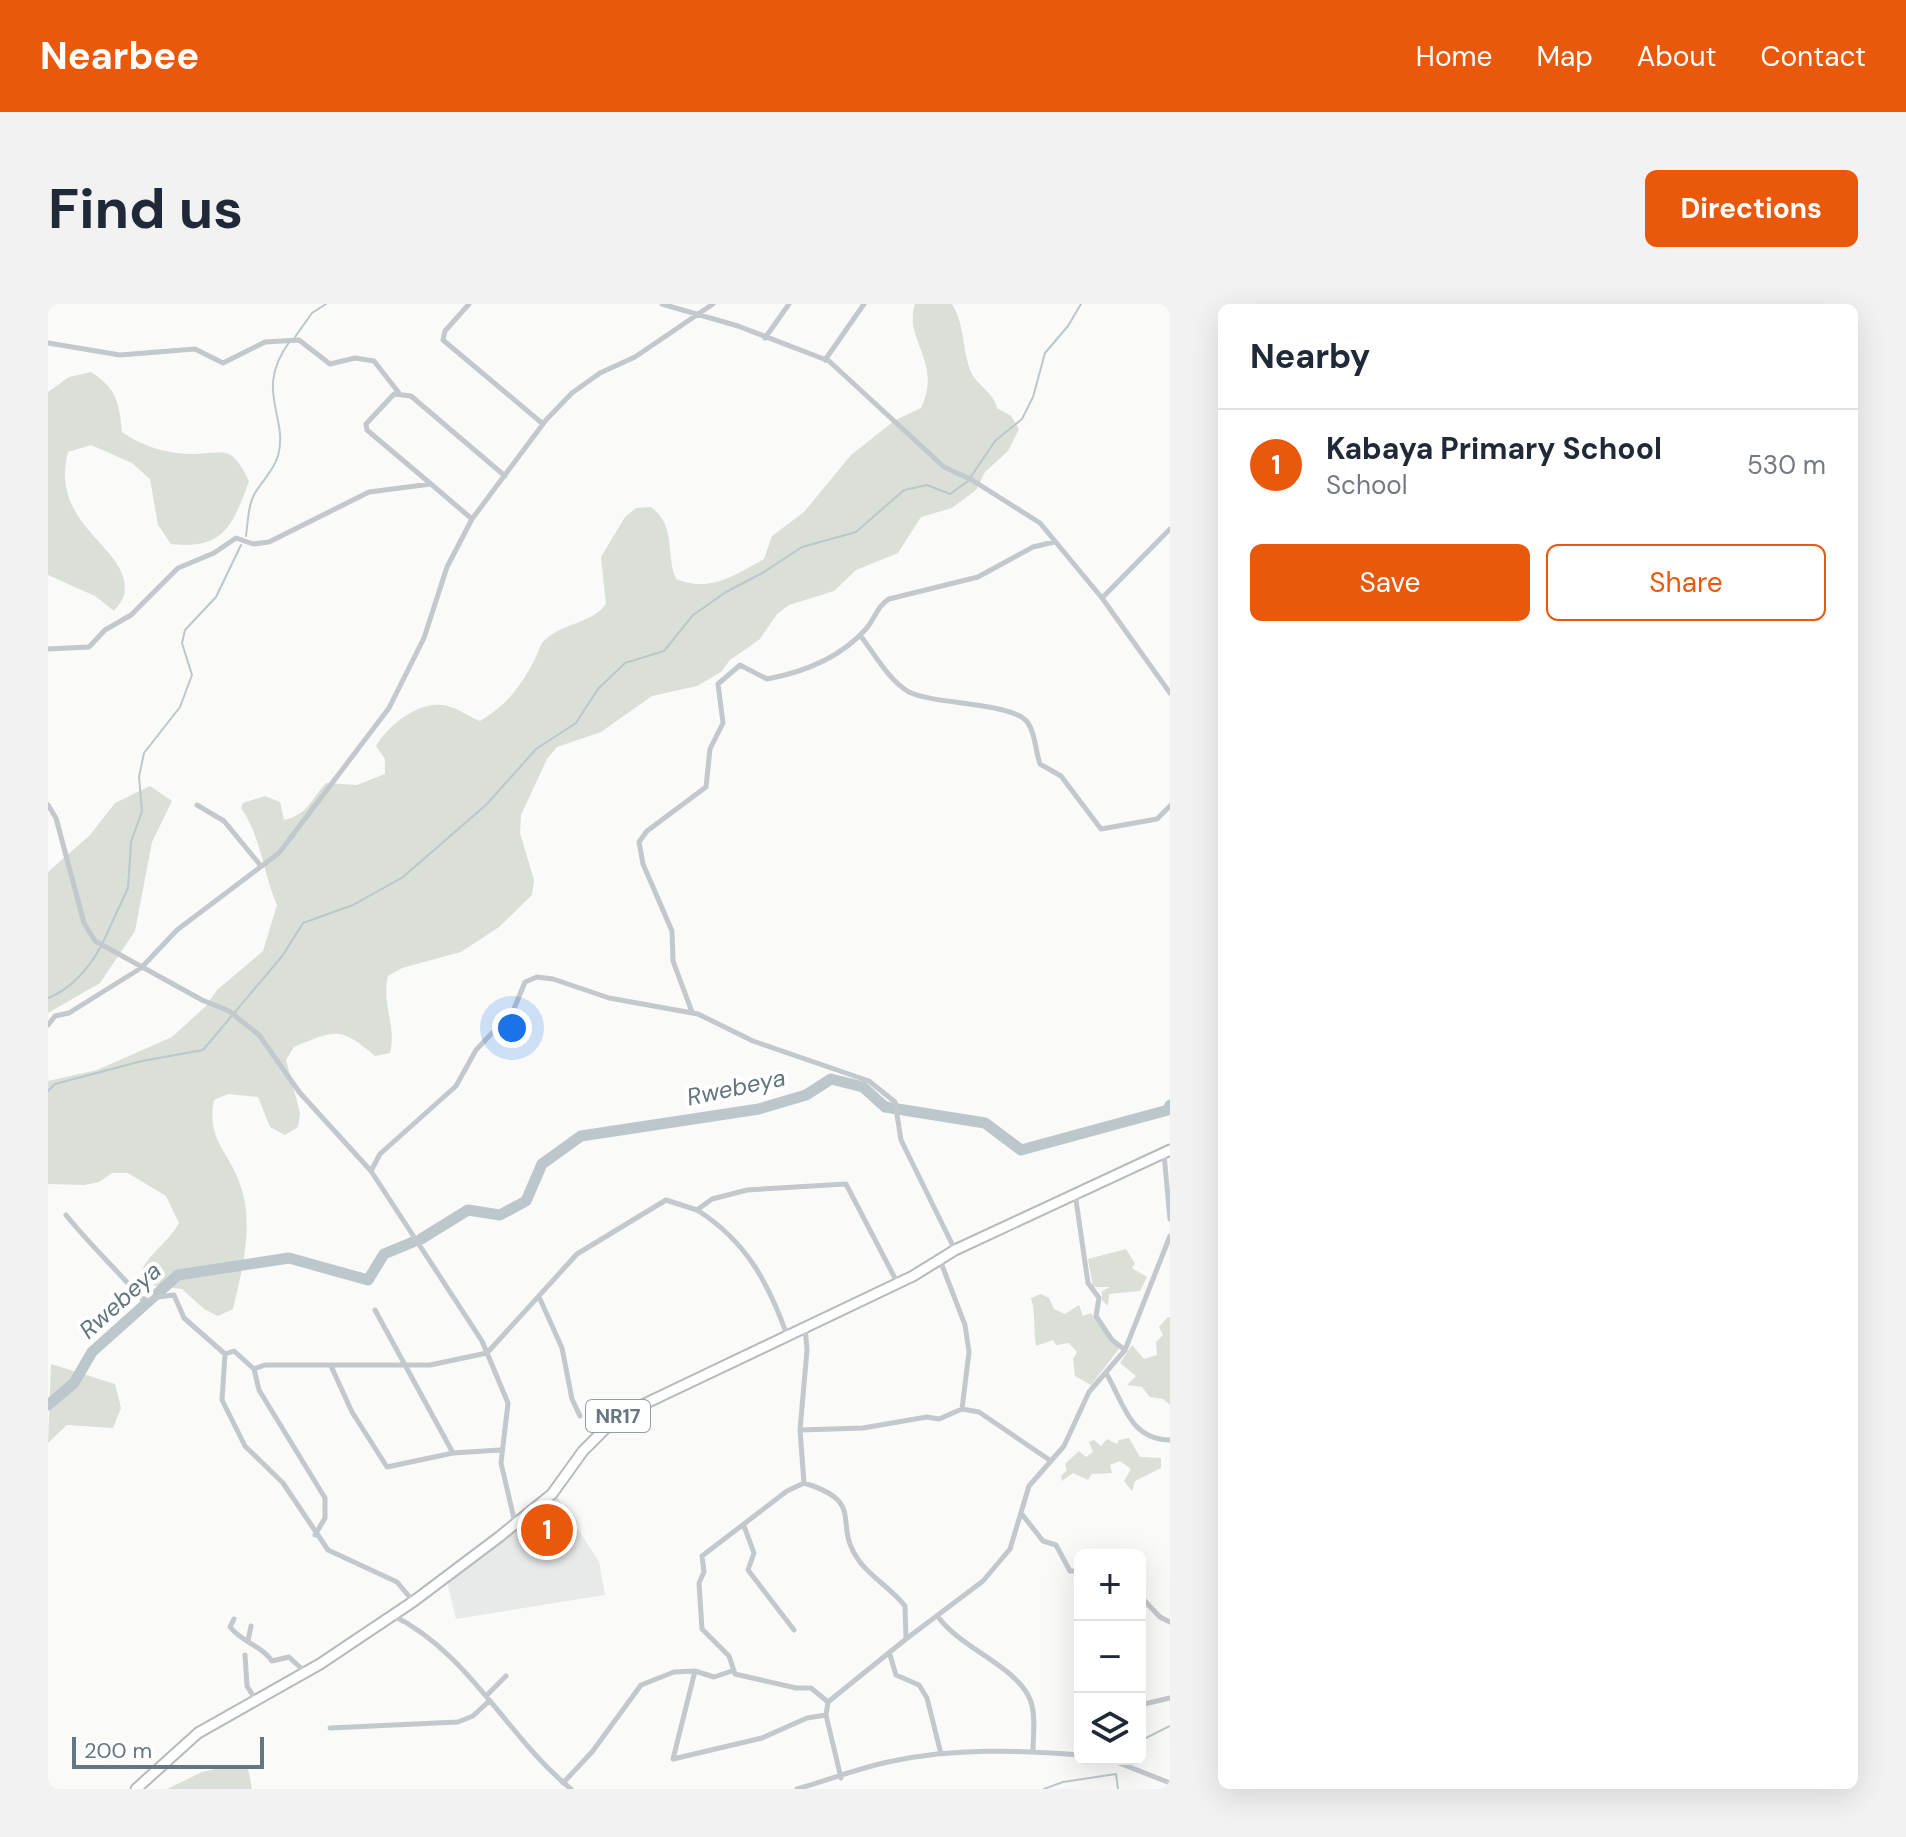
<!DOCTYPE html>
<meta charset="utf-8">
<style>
body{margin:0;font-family:"DM Sans",sans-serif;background:#f2f2f3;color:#1f2937}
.controls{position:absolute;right:24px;bottom:24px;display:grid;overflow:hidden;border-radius:12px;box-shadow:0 8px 32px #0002}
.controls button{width:72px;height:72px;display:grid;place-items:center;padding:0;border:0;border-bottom:2px solid #e0e1e3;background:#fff;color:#1f2937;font:40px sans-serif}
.scale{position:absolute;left:24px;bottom:20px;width:192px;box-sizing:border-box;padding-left:8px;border:4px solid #657683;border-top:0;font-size:22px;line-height:28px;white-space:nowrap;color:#657683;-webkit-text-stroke:6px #fff;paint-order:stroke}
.you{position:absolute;left:464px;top:724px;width:28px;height:28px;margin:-20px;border:6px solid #fff;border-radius:50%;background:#1a73e8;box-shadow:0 0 0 12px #1a73e833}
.badge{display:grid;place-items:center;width:52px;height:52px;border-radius:50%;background:#ea580c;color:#fff;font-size:26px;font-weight:700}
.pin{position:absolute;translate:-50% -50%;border:4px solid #fff;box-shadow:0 2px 8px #0006}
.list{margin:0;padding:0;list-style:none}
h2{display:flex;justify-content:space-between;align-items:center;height:104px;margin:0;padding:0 32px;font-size:34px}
h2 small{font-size:26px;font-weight:400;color:#747a83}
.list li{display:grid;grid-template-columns:52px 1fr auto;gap:24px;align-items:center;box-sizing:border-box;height:112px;padding:0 32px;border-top:2px solid #e0e1e3}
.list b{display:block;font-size:30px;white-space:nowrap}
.list p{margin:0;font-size:26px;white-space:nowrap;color:#747a83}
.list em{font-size:26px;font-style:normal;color:#747a83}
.actions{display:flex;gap:16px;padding:24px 32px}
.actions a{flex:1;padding:18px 0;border:2px solid #ea580c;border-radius:12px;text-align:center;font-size:28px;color:#ea580c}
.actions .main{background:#ea580c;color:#fff}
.icon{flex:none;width:44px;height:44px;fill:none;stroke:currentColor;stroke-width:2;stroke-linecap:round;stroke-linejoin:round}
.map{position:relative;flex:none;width:1122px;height:1485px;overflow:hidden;border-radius:12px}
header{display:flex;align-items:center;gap:48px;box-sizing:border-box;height:112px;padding:0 40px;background:#ea580c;color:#fff}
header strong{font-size:38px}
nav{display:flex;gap:44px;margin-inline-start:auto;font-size:28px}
.intro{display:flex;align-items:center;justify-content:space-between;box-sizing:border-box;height:192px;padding:0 48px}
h1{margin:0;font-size:56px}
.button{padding:20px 36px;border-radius:12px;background:#ea580c;color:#fff;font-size:28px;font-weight:700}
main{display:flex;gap:48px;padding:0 48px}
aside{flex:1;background:#fff;border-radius:12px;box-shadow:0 8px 32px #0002}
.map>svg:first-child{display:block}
</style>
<header>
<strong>Nearbee</strong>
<nav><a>Home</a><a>Map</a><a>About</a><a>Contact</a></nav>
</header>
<div class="intro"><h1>Find us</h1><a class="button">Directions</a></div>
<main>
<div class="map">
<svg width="1122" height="1485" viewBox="0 0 1122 1485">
<rect width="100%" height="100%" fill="#fafaf8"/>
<path fill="#e8e9e9" d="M510 1194 551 1258 557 1291 408 1315 399 1278Z"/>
<path fill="#dadfd7" d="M867 0H904C917 21 914 46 923 68 930 83 945 87 949 104L963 112 971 125 960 147 937 168 928 186 904 204 873 213 850 249 808 266 786 287 741 301 729 310 712 335 682 356 673 368 649 382 604 392 553 428 509 443 499 455 473 511 472 529 486 576 484 591 451 623 413 648 354 664 340 672C333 699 349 723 342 749L327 752C293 723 288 725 246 743L238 756 252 809 250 823 237 831 222 823 210 793 180 790 166 796C158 838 182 847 193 883 206 921 194 967 185 1005L170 1012 156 1005 134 985 108 982 98 976 94 966C103 947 121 938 131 919L118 892 80 869H64L51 878 36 881 0 880V777L49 766 124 733 158 702 169 686 215 647 229 601C215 569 213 532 193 504L195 499 217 492 232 498 236 516C260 511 263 495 278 479L309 481 337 470V455L328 442C341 420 375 393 403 403 413 406 421 413 432 417 458 402 472 383 486 357 489 352 491 344 494 339 511 319 542 321 558 300L553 253 577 213 588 204 603 203C629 223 617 248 628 275 662 289 687 271 716 255L724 232 756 208 803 151 846 117 873 104C895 57 855 36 867 0Z
M43 68C69 85 71 98 74 128 95 143 120 150 146 150 180 149 183 141 201 177 185 221 176 246 123 240L110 221 102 175 84 159 43 141 20 148C0 224 86 244 76 291 75 296 69 303 66 307L47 292 0 271V88L21 73Z
M102 482 124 497 104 538 87 627 52 679 0 709V568L42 531 67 499Z
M1078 945 1087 960 1084 964 1099 973 1092 987 1061 990 1060 1002 1054 996V987L1062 983H1045L1040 955Z
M993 990 1001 994 1006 1005 1017 1010 1031 1001 1035 1012 1043 1009 1071 1045 1043 1081 1027 1072 1025 1055 1029 1048 1021 1039 1008 1041 1005 1036 988 1042C985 1025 988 1009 983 994Z
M1120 1013H1122V1101L1115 1095 1102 1093 1094 1083 1079 1081 1088 1072 1072 1059 1084 1041 1096 1055 1109 1051 1108 1038 1115 1031 1111 1023Z
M3 1060 67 1080 73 1104 65 1124 19 1121 0 1139Z
M1081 1134 1092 1153 1113 1154V1164L1087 1177 1084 1187 1076 1177 1083 1165 1072 1157 1062 1161 1064 1169 1044 1170 1040 1176 1025 1169 1014 1177 1013 1172 1019 1166 1017 1160 1031 1147 1038 1153 1045 1148 1041 1138 1046 1136 1053 1142 1059 1135 1069 1140 1071 1136Z
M177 1463 200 1464 204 1485H119L154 1468Z"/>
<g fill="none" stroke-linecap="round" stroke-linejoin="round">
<path stroke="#bbc7cb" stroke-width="2" d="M247 33 264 9 278 0
M198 232C200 218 200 201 207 189 215 176 225 167 230 152 241 112 205 87 242 37
M55 638 80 584 83 538 94 507 91 473 96 449 132 403 144 371 134 339 137 326 168 293 193 241
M0 694C22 686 41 664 52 644
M0 787 7 780 94 757 155 746 235 651 255 619 305 601 355 573 439 500 488 445 528 419 550 385 577 359 616 347 645 311 678 288 716 268 754 243 808 228 856 186 879 181 902 190 920 177 947 137 974 115 985 93 997 49 1020 22 1033 0
M1092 1437 1122 1422
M996 1485 1015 1478 1068 1470 1070 1485"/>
<path stroke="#bbc7cb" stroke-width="11" d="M373 935 420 906 452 911 478 897 494 860 533 832 711 805 758 791 783 775 815 783 837 803 937 819 973 846 1120 806 1122 801
M0 1101 26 1079 44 1048 130 971 241 954 320 976 336 950 365 938"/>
<g stroke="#b5babe" stroke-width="13">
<path id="primary" d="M88 1485 150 1429 272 1360 366 1297 451 1233 504 1190 535 1147 569 1113 865 972 907 946 1122 846"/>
</g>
<path stroke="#c3c8cc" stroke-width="5" d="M421 0 397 27 395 36 495 120
M614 0 690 22 781 57 896 163 924 176 992 219 1054 294 1122 389
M717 34 741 0
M0 39 72 51 147 45 175 59 217 38 251 36 282 60 307 54 326 57 351 89
M777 56 816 0
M383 180 319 126 318 120 346 90 363 92 457 172
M1054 294 1122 225
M812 331C826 349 841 377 861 388 887 401 966 398 980 419 988 431 987 446 992 460L1013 472 1053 525 1109 515 1122 502
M0 345 41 343 57 326 83 311 130 264 166 249 188 234 205 240 221 238 321 188 383 180 424 215
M0 501 8 514 36 619 47 637 154 696 181 707 211 731 252 789 323 867 434 1037 460 1099 453 1159 467 1219
M149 501 176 517 213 562
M644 708 625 657 624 627 595 560 591 538 599 527 658 483 662 445 675 419 670 380 692 361 719 375C757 368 792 354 818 325 827 315 829 302 841 295L930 273 985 243 1006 238
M0 721 7 712 21 709 93 664 129 626 231 549 341 404 376 334 399 263 424 215 498 116 524 89 552 69 587 53 665 0
M1116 850 1122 915
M323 867 332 850 408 782 428 746 465 707 477 678 489 673 505 675 561 694 650 710 705 737 821 777 847 798 853 836 907 946
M1027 889 1040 979 1051 994 1048 1012 1064 1036 1077 1046
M649 906C698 937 720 978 739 1031
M18 911C42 941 69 966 94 995L126 991 136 1014 177 1050 174 1096 197 1142 235 1179 280 1246 349 1278 365 1297
M892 956 917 1021 921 1048 914 1105
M492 995 514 1044 524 1095 532 1112
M327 1006 405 1149
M757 1023 759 1046 752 1126 756 1179C821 1199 782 1219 812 1258 824 1274 844 1285 857 1302L858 1335 780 1398 778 1411 793 1474
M177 1050 186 1047 206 1065 217 1061H382L439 1049 529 950 618 896 649 906 664 895 699 886 798 880 849 978
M283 1062 304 1108 339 1163 405 1149 452 1146
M206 1065 211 1086 277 1194V1214L267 1231
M1058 1069C1076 1099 1081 1135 1122 1136
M752 1126 815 1124 879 1113 891 1115 914 1105 931 1108 1003 1157
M756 1179 739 1187 654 1252 656 1268 651 1279 654 1325 681 1352 687 1370 748 1384H763L780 1398
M973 1209 995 1237 1008 1241 1022 1267H1032
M696 1222 706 1249 700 1266 746 1326
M1092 1292 1112 1313 1122 1318
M344 1311C422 1349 458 1432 523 1485
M891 1314C914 1345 972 1364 983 1398 988 1413 985 1432 985 1448
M186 1315 182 1323C195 1339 213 1341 224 1357L241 1353 257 1368
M858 1335 935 1277 962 1245 981 1182 1016 1142 1041 1088 1077 1046 1122 932
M200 1337 203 1322
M197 1351 199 1382 207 1395
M842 1351 848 1371 871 1381 879 1394 893 1450
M647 1367 625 1455 714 1434 759 1414 778 1411
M438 1392 458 1372
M1092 1401 1122 1394
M282 1424 410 1418 425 1412 441 1397
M1061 1455 1122 1479
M515 1479 544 1448 593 1381 626 1368 647 1367 666 1373 684 1367
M749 1485C781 1476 813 1463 845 1457 906 1444 971 1446 1032 1451"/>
<use href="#primary" stroke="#fff" stroke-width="9"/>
</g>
<g text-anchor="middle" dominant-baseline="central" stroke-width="8" stroke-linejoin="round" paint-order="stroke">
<rect fill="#fff" stroke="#939fa8" stroke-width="2" x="538" y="1096" width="64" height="32" rx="6"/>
<g font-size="20" font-weight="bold" fill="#657683">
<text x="570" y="1112">NR17</text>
</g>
<g font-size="24" font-style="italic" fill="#60757c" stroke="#fff">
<text transform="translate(688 783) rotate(-12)">Rwebeya</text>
<text transform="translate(72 996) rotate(-42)">Rwebeya</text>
</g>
</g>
</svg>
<div class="controls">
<button>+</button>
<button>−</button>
<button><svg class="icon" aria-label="layers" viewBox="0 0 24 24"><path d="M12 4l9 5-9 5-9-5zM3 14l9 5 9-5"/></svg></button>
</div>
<div class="scale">200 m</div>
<div class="you"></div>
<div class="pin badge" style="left:499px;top:1226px">1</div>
</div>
<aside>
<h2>Nearby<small></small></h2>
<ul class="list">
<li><span class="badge">1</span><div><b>Kabaya Primary School</b><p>School</p></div><em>530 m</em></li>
</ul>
<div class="actions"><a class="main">Save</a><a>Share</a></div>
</aside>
</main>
